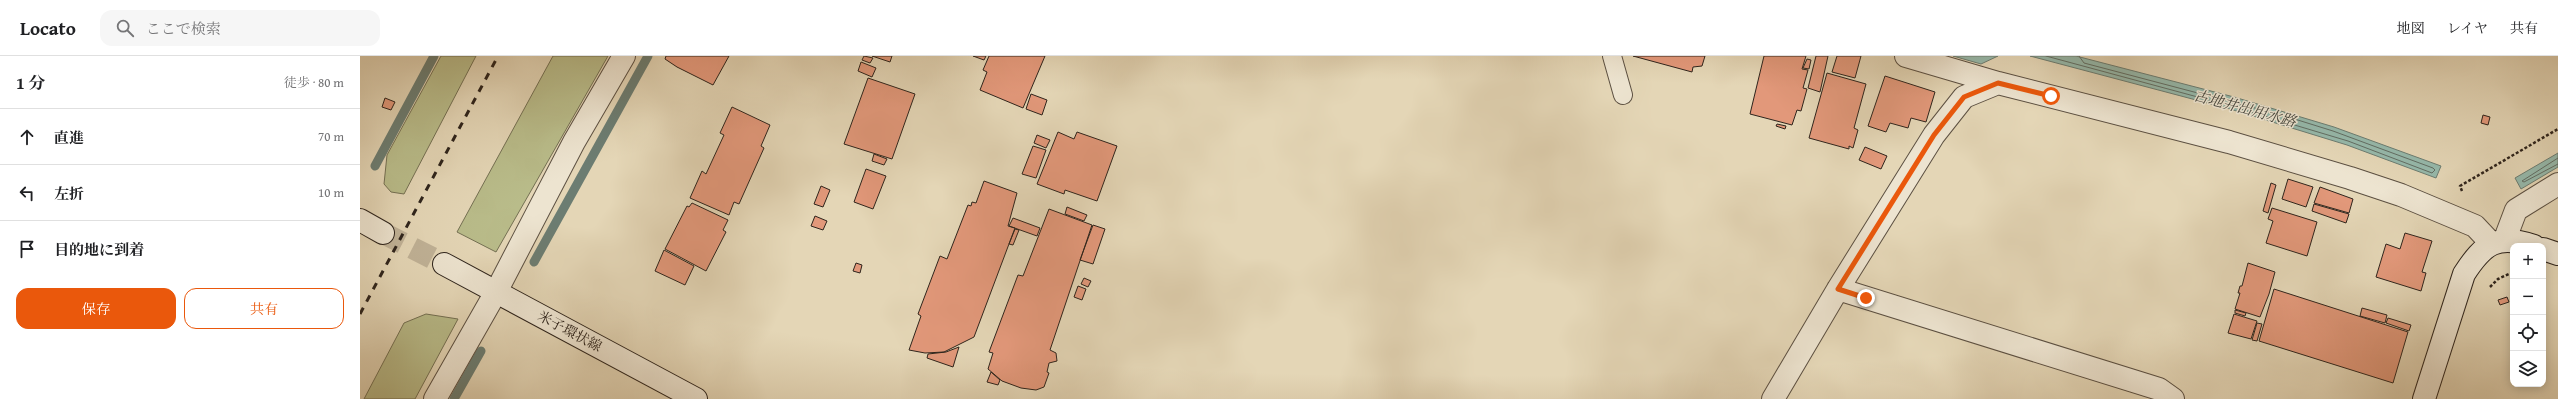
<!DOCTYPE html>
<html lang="ja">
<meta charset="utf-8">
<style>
body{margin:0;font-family:"Gentium Book Plus","Noto Serif JP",serif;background:#f6f6f6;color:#202124}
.controls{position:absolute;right:12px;bottom:12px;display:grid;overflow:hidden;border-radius:8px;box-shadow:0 2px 10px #0003}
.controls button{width:36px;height:36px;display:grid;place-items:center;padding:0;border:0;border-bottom:1px solid #e0e0e0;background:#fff;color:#202124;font:20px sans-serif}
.stop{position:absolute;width:12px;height:12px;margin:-9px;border:3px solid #ea580c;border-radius:50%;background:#fff}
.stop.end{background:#ea580c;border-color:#fff;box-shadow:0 1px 4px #0008}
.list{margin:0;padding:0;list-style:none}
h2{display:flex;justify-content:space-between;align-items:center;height:52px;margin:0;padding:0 16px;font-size:17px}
h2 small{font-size:13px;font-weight:400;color:#757577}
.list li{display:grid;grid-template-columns:26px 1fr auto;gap:12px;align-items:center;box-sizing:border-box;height:56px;padding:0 16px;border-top:1px solid #e0e0e0}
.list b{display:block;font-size:15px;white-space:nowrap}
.list em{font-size:13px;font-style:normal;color:#757577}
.actions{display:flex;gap:8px;padding:12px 16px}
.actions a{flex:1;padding:9px 0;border:1px solid #ea580c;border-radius:12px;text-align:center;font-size:14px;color:#ea580c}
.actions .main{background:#ea580c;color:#fff}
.icon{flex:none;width:22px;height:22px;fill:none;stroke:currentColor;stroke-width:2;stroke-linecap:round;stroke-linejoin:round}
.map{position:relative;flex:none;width:2198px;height:343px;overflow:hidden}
header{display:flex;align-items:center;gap:24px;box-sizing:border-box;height:56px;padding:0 20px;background:#fff;border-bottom:1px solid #e0e0e0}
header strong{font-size:19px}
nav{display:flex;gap:22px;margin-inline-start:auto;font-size:14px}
.search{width:280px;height:36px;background:#f6f6f6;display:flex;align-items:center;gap:10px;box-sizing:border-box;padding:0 14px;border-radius:12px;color:#757577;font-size:15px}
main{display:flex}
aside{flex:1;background:#fff}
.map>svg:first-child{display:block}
</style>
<header>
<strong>Locato</strong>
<div class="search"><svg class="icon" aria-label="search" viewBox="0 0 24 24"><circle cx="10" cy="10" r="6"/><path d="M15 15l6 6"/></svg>ここで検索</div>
<nav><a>地図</a><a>レイヤ</a><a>共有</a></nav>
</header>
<main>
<aside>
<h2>1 分<small>徒歩 · 80 m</small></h2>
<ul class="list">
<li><svg class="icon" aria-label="ahead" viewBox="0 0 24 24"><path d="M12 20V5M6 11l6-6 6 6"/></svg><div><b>直進</b></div><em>70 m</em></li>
<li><svg class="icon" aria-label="left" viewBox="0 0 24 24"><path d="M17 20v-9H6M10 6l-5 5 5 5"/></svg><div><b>左折</b></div><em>10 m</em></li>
<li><svg class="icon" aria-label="arrive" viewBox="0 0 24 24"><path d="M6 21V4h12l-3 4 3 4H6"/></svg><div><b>目的地に到着</b></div></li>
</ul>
<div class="actions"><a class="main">保存</a><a>共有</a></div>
</aside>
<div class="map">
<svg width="2198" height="343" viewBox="0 0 2198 343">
<rect width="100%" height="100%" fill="#e4d6b6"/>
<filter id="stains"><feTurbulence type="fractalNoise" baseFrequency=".005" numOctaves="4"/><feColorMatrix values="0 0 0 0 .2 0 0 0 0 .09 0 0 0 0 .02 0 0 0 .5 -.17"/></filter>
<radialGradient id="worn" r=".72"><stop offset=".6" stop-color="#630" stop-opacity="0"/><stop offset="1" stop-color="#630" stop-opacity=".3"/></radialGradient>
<path fill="#b9bc8a" stroke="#747053" d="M81 0H116L44 138 31 136 24 128 27 99Z
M193 0H248L136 196 97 176Z
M66 258 98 263 55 343H4L44 267Z"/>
<path fill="#96b9ab" stroke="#6c7d72" d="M1593 0H1638L1621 8Z
M1670 0H1716L1874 41 1974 71 2081 110 2076 122 1987 89 1870 53Z
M2198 97V111L2161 133 2155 122Z"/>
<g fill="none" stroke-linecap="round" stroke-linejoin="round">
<path stroke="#626e64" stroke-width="1" d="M1686 0 1871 50 1988 85 2072 117 2075 114 2073 112 1973 75 1925 60 1724 7 1719 0
M2198 102 2162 125 2164 126 2198 108"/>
<path stroke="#6c7d72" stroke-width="9" d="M15 110 74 0
M174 206 288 0
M94 343 121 295"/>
</g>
<path fill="#e2987a" stroke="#2e241c" d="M306 0H369L353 29 317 11 305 3Z
M504 0 513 2 510 7 502 4Z
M512 0H532L530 6Z
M613 0H626L624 4Z
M629 0H685L663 52 620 34 627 16 623 14Z
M1273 0H1345L1342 10 1333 11 1332 16Z
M1404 0H1446L1442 13 1448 14 1443 32 1447 33 1441 55 1437 54 1432 69 1390 58Z
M1456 0H1468L1460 36 1448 32Z
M1477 0H1501L1495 22 1472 16Z
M1447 3 1451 4 1449 13 1443 12Z
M501 6 516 12 512 21 498 15Z
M1467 17 1506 28 1494 72 1498 74 1493 92 1489 90V93L1449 82Z
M1525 20 1575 36 1566 66 1551 62 1548 72 1530 67 1526 76 1508 70Z
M508 22 555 38 532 103 484 88Z
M671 38 687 44 682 59 666 53Z
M25 42 35 46 31 54 22 51Z
M372 51 410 69 401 90 404 92 379 148 374 146 369 159 330 142 342 115 346 118 364 79 360 77Z
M2123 59 2130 61 2128 69 2121 67Z
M1417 68 1426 70 1425 73 1416 70Z
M698 76 714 83 717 76 757 90 737 145 705 134 704 138 677 128Z
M677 79 690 84 686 92 674 87Z
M673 90 686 94 676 122 662 118Z
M1505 91 1527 100 1521 113 1499 104Z
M514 98 527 103 524 109 512 105Z
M506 113 526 120 513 153 494 146Z
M1928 123 1953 131 1946 151 1922 143Z
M624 125 657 137 648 170 655 172 614 281 584 296 565 297 549 294 561 260 558 258 580 200 587 203 608 149 611 150 612 146 616 147Z
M1911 127 1916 129 1908 157 1903 155Z
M461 130 470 134 463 151 454 148Z
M1960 131 1993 143 1989 157 1954 147Z
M332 147 368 164 363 174 366 176 346 215 305 193 327 150 329 151Z
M1954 148 1989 158 1986 167 1952 155Z
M707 151 727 159 724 165 705 158Z
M1912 152 1957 166 1947 200 1906 187 1913 165 1908 163Z
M689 153 732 169 690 294 696 297 697 305 689 307 687 316 689 317 684 331 676 334 661 332 642 325 628 313 633 297 629 296 658 219 663 220Z
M455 160 467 165 463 174 451 170Z
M653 162 680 172 677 180 649 170Z
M733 169 745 173 733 208 720 204Z
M655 173 659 174 653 189 649 188Z
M2045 177 2072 185 2062 216 2066 217 2061 235 2016 221 2026 188 2040 193Z
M304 194 334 210 325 229 295 215Z
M496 207 502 209 500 217 493 215Z
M1888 207 1915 216 1909 238 1900 261 1875 253 1880 237H1878L1880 230H1882Z
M724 222 731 225 728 231 721 228Z
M718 230 726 233 722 244 714 241Z
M1914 233 2048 276 2033 327 1899 285Z
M2147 241 2149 246 2140 249 2138 244Z
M2002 252 2027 259 2025 267 2000 260Z
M1875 254 1886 257 1885 260 1875 257Z
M1874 258 1897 265 1891 283 1868 277Z
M2028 262 2051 269 2049 275 2026 267Z
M1897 267 1902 268 1897 285 1892 284Z
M599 291 593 311 567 302 568 298 586 296Z
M631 316 640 324 638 329 627 326Z"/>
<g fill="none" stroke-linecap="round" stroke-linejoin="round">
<path stroke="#c0b297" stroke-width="22" stroke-dasharray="22 11" stroke-linecap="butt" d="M23 177 84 208"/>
<g stroke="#5c5042" stroke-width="20">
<path id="lane" d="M1252 0 1263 39"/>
</g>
<g stroke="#5c5042" stroke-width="24">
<path id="street" d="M1546 0 1638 27 1869 86 1990 122 2041 139 2115 170 2131 187
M2145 183 2156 154 2198 128
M1478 233 1799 333 1813 343
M75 343 136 236 214 86 264 0
M1413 343 1478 233 1574 79 1604 41 1638 27"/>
</g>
<g stroke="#2e241c" stroke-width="24">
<path id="secondary" d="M0 164 23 177
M2183 193 2198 198
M84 208 336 343
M2064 343 2104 218C2124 187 2137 178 2174 190"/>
</g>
<path stroke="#2e241c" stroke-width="2.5" stroke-dasharray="3 2" stroke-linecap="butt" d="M2102 135 2100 130 2198 73
M2130 231 2138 223 2153 216"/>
<use href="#lane" stroke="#ede4d0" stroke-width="18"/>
<use href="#street" stroke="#ede4d0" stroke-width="22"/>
<use href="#secondary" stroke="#ede4d0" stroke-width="22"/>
<path stroke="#2e241c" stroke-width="3" stroke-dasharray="7 7" stroke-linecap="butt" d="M0 258 138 0"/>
</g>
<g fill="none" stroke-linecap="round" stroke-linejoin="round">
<path stroke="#ea580c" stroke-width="5" d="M1506 242 1478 233 1574 79 1604 41 1638 27 1691 40"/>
</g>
<g text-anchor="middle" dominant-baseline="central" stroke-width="3" stroke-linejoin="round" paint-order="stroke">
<g font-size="14" fill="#2e241c" stroke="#ede4d0">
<text transform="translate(210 275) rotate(28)">米子環状線</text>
</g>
<g font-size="15" font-style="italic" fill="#484940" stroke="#ede4d0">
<text transform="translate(1885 52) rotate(15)">古地井出用水路</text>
</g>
</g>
<rect width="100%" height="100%" filter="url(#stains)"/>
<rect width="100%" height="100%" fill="url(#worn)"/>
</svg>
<div class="controls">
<button>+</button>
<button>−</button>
<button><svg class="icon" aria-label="locate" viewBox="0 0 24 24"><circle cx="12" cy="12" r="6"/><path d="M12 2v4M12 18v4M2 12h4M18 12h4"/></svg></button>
<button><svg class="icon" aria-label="layers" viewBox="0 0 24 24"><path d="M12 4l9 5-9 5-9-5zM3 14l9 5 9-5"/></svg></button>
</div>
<div class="stop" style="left:1691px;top:40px"></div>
<div class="stop end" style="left:1506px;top:242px"></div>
</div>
</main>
